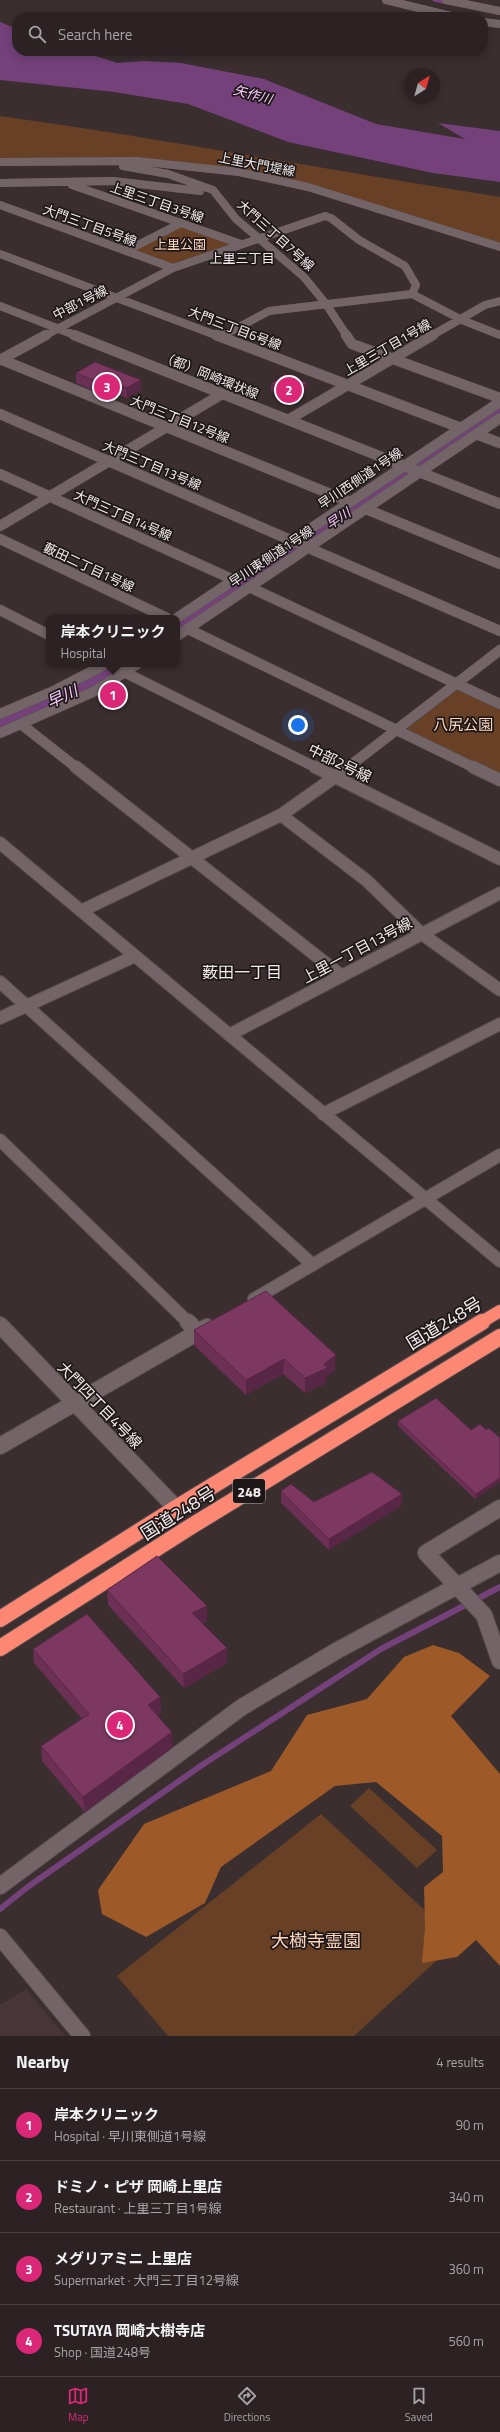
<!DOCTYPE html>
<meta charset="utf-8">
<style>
body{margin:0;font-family:"Titillium Web","Noto Sans JP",sans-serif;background:#342a2b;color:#f1f3f6}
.compass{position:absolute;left:404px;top:68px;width:36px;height:36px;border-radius:50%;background:#2c2223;box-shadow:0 2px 10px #0003;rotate:37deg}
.you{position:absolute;left:298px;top:725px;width:14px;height:14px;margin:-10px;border:3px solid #fff;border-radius:50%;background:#1a73e8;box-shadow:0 0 0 6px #1a73e833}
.badge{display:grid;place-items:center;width:26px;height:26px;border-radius:50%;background:#db2777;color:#fff;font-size:13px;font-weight:700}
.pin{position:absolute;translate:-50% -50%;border:2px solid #fff;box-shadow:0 1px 4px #0006}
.popup{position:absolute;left:46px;top:615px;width:134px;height:52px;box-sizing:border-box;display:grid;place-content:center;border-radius:8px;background:#2c2223;filter:drop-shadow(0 1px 3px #0005);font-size:13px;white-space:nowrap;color:#a6a4a6}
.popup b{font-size:15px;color:#f1f3f6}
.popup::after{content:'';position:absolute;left:50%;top:100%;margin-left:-8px;border:8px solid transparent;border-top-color:#2c2223}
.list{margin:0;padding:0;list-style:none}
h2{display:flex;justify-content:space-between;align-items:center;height:52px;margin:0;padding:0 16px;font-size:17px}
h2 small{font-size:13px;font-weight:400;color:#a6a4a6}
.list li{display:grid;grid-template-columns:26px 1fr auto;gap:12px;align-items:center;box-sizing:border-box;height:72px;padding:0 16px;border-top:1px solid #483f41}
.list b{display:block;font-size:15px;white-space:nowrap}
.list p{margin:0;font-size:13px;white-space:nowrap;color:#a6a4a6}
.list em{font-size:13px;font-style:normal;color:#a6a4a6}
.icon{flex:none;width:22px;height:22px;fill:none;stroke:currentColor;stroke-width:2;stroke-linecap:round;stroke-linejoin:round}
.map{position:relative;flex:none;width:500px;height:2036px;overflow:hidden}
.search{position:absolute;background:#2c2223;box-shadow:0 2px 10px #0003;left:12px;right:12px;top:12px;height:44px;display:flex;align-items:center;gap:10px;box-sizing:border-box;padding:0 14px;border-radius:16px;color:#a6a4a6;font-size:15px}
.sheet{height:340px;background:#2c2223}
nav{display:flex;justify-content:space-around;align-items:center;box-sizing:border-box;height:56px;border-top:1px solid #483f41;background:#2c2223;font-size:11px;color:#a6a4a6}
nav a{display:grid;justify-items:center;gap:2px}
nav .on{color:#db2777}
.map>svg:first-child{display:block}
</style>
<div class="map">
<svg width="500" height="2036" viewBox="0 0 500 2036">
<rect width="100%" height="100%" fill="#3a2e2f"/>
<path fill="#483538" d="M26 1989 65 2036H0V2005Z"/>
<path fill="#684025" d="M0 116C167 139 333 171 500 197V243L229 168 165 160H0Z
M183 226 231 244 172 264 133 251Z
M457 690 500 708V772H493L408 731V728Z
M369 1788 437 1850 417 1868 350 1806Z
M321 1814 458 1941 354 2036H168L117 1976Z"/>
<path fill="#9d5928" d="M433 1645 459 1653 490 1676 451 1716 500 1774V1966L476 1940 457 1957 422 1963 425 1927 424 1887 443 1872 442 1836 376 1782 335 1786 221 1867 205 1903 146 1937 102 1914 98 1890 144 1824 271 1771 307 1715 367 1699 404 1657Z"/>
<path fill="#74417b" d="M0 22 17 29V51H80L117 63 144 61 181 63 264 79 376 124 465 139 438 123 500 131V182L433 173 288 142 188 104 114 92 0 80Z"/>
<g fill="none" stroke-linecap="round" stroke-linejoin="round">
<path stroke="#74417b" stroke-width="3" d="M434 0 448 3"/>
<path stroke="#74417b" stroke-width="6" d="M0 1909 29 1886 202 1765 381 1649 500 1587"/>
<path fill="#74417b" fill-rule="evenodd" d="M500 404V419L185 631 177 633V618H173L493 406Z
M103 664H133L130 669 81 697 0 732V715L63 687Z"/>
<g stroke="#584d4e" stroke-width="8">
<path id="minor-far3" d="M386 0 455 17
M446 0 500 11
M483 22 500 24
M0 162 136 161 239 172 308 187 500 247
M123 166 168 174 213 190 236 219 304 277 326 304 347 336
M0 183 113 181 200 191
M72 185 241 244
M0 205 173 268
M126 251 181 223
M0 254 218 336
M412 294 462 320 500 335
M0 306 77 336
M44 336 173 268 325 216 331 218 359 240 405 266 416 285 412 294
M222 336 269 311 412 294
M431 336 485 305 500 301"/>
</g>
<g stroke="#584d4e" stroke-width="11">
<path id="minor-far2" d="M74 335 500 504
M216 335 461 428
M346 335 352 344 500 398
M221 337 224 335
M0 359 350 502
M0 360 46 335
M0 414 500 631
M288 420 433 335
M476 434 500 443
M0 474 234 580
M366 509 500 564
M0 526 222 394
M0 539 167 618
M249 587 500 704
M0 610 49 635
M177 618 500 402
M188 629 475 768
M177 636 500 418
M108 664 317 768
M0 714 56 690 106 664
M21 724 77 768
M0 733 95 691 137 664
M347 768 500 650"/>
</g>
<g stroke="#584d4e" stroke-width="14">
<path id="minor-far1" d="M76 767 342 976
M315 767 500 859
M473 767 500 780
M281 815 366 880 422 934 500 990
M0 843 500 1261
M81 911 281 815 349 767
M0 982 313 1265
M0 1018 135 956
M229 1035 500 893
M323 1114 500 1024
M0 1140 189 1323
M254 1299 500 1155"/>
</g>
<g stroke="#584d4e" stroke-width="18">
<path id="minor" d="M188 1322 198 1332
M0 1325 176 1508
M0 1446 207 1327
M500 1508 426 1553 484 1615 500 1661
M0 1886 242 1707 338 1650 500 1563
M0 1937 82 2036"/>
</g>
<g stroke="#584d4e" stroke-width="14">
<path id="highway-far1" d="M480 1323 500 1311"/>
</g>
<g stroke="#584d4e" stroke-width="18">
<path id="highway" d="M0 1619 176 1508 482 1322
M0 1648 190 1527 500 1337"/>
</g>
<use href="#minor-far3" stroke="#736567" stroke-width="8"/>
<use href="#minor-far2" stroke="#736567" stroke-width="10"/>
<use href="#minor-far1" stroke="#736567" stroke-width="12"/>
<use href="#minor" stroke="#736567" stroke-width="16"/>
<use href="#highway-far1" stroke="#fc8773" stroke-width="12"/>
<use href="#highway" stroke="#fc8773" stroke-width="16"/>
</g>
<path fill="#6c3054" d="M76 373 141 390 127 398 119 395 113 399 76 383Z
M271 384 307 390 291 399 271 391Z
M194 1330 335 1370 326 1377V1383L305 1393 283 1374 246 1395 194 1345Z
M398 1421 471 1430H486L500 1438V1482L475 1499 398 1426Z
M281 1491 314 1502 402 1494 401 1506 329 1550 281 1503Z
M107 1590 207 1606V1621L202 1624 227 1648V1663L184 1688 108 1605Z
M33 1649 160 1697 161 1712 157 1715 173 1747 85 1812 42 1761 41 1746 82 1719 34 1663Z"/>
<path fill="#582745" d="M141 380V390L127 398 126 388Z
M307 383V390L291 399V392Z
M119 385V395L113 399V388Z
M336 1355 335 1370 326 1377V1383L305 1393V1378L324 1364Z
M284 1359 283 1374 246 1395V1380Z
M500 1478V1482L475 1499 476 1494Z
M402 1494 401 1506 329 1550V1539Z
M207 1606V1621L192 1628V1613Z
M227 1648V1663L184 1688 183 1674Z
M160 1697 161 1712 149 1720 148 1705Z
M172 1732 173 1747 85 1812 83 1797Z"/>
<path fill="#7d3862" stroke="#582745" d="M95 362 141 380 126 388 119 385 113 388 76 373Z
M285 374 307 383 291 392 271 384Z
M266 1291 336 1355 324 1364 327 1368 305 1378 284 1359 246 1380 194 1330Z
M436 1398 471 1430 480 1424 486 1430 489 1428 500 1438V1478L476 1494 398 1421Z
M372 1472 402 1494 329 1539 281 1491 291 1484 314 1502Z
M157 1556 207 1606 192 1613 227 1648 183 1674 107 1590Z
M87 1614 160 1697 148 1705 172 1732 83 1797 41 1746 89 1714 33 1649Z"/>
<g text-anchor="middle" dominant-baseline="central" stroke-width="3.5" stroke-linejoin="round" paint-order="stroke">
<g font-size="13" font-style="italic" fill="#f8cafd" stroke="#1d1718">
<text transform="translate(253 94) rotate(15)">矢作川</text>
<text transform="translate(338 518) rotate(-34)">早川</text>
</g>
<g font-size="13" fill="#f3ebec" stroke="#1d1718">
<text transform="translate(257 164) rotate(11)">上里大門堤線</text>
<text transform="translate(157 202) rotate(19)">上里三丁目3号線</text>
<text transform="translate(90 225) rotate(20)">大門三丁目5号線</text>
<text transform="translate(276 235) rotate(42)">大門三丁目7号線</text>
<text transform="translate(80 302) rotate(-27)">中部1号線</text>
<text transform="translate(235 328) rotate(21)">大門三丁目6号線</text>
<text transform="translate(387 347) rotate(-30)">上里三丁目1号線</text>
<text transform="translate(210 375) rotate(22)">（都）岡崎環状線</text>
<text transform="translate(180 419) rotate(22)">大門三丁目12号線</text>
<text transform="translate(152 465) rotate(23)">大門三丁目13号線</text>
<text transform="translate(360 478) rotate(-34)">早川西側道1号線</text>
<text transform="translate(123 515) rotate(24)">大門三丁目14号線</text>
<text transform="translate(271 556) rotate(-34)">早川東側道1号線</text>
<text transform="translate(89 567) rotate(25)">藪田二丁目1号線</text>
</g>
<g font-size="13" fill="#fdd5bc" stroke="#1d1718">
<text x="180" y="244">上里公園</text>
</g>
<g font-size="13" fill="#f3ebec" stroke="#1d1718">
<text x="242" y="258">上里三丁目</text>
</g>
<rect fill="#1d1718" stroke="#b3abac" stroke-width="1" x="233" y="1479" width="32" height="24" rx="3"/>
<g font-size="14" font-weight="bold" fill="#f3ebec">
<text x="249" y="1491">248</text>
</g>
<g font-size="15" fill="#fdd5bc" stroke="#1d1718">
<text x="463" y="724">八尻公園</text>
</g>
<g font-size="15" fill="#f3ebec" stroke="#1d1718">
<text transform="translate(340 763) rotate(26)">中部2号線</text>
<text transform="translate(357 950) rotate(-28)">上里一丁目13号線</text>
<text transform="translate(100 1405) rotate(46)">大門四丁目4号線</text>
</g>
<g font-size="16" font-style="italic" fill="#f8cafd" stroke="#1d1718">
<text transform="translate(62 696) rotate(-25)">早川</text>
</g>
<g font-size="16" fill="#f3ebec" stroke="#1d1718">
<text x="242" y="972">薮田一丁目</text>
</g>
<g font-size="18" fill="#f3ebec" stroke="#1d1718">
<text transform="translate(444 1323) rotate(-31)">国道248号</text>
<text transform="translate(178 1513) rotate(-32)">国道248号</text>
</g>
<g font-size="18" fill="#fdd5bc" stroke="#1d1718">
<text x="316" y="1940">大樹寺霊園</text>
</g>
</g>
</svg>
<svg class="compass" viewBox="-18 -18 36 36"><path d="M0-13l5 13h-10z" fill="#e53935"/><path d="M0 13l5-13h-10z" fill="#a6a4a6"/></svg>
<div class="you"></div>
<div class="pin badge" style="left:113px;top:695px">1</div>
<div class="popup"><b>岸本クリニック</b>Hospital</div>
<div class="pin badge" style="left:289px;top:390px">2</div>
<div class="pin badge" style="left:107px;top:387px">3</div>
<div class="pin badge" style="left:120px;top:1725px">4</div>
<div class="search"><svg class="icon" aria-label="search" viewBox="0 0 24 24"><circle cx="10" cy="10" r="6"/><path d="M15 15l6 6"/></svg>Search here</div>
</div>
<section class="sheet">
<h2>Nearby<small>4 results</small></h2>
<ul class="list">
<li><span class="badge">1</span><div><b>岸本クリニック</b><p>Hospital · 早川東側道1号線</p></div><em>90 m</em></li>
<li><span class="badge">2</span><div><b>ドミノ・ピザ 岡崎上里店</b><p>Restaurant · 上里三丁目1号線</p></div><em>340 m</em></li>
<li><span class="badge">3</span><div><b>メグリアミニ 上里店</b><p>Supermarket · 大門三丁目12号線</p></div><em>360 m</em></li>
<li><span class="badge">4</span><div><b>TSUTAYA 岡崎大樹寺店</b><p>Shop · 国道248号</p></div><em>560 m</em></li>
</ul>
</section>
<nav>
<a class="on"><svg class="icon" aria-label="map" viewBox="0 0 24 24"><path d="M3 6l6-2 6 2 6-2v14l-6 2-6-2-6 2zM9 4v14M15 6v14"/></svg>Map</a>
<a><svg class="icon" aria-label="directions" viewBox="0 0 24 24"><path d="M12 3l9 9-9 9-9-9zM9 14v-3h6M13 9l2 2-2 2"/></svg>Directions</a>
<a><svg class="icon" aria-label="saved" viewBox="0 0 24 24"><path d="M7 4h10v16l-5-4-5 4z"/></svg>Saved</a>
</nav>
